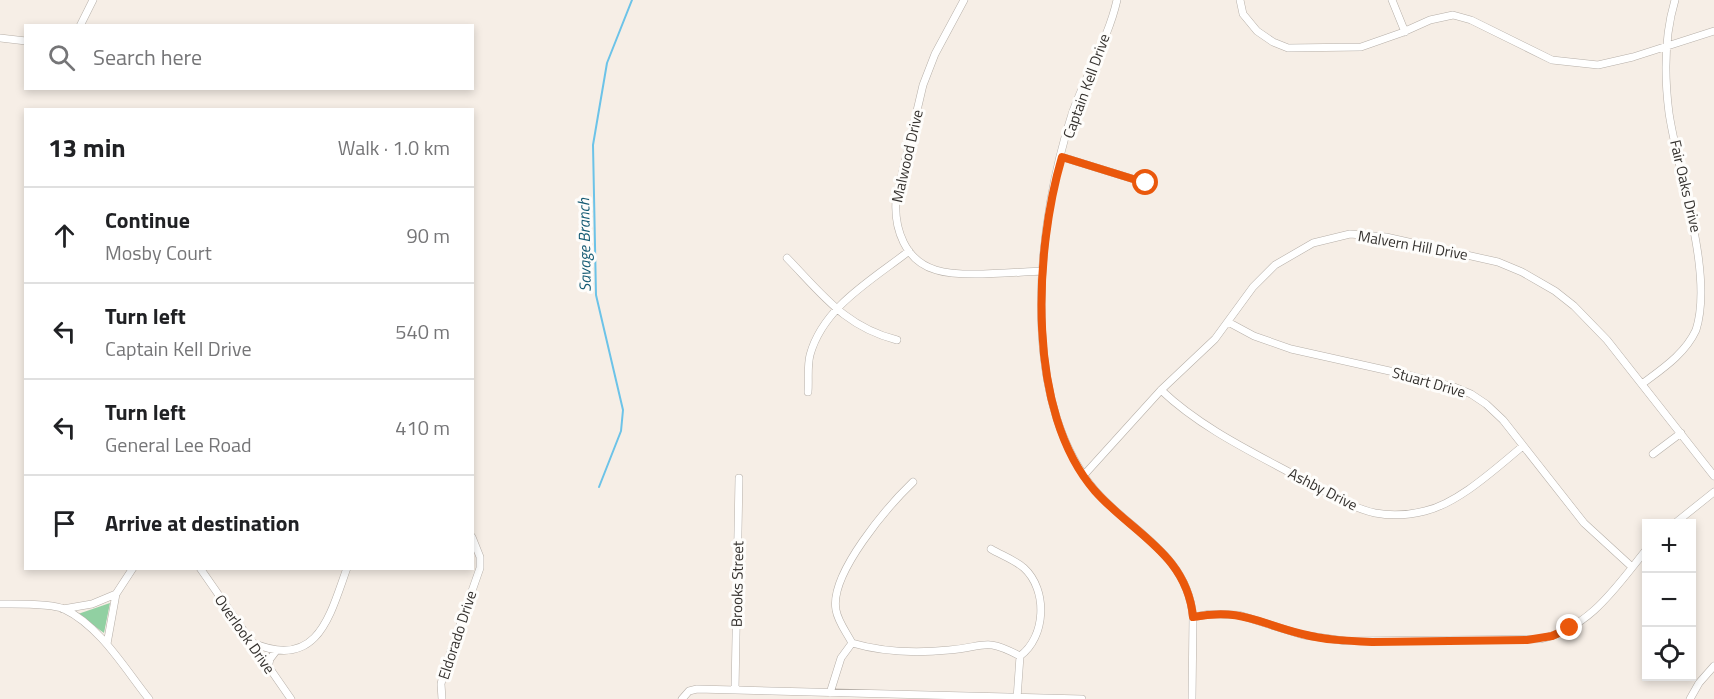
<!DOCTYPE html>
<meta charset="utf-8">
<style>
body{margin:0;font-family:"Titillium Web",sans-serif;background:#f2f2f2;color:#202124}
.controls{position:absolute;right:18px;bottom:18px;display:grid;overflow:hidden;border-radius:0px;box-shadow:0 3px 9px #0003}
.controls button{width:54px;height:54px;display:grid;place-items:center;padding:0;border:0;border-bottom:2px solid #e0e0e0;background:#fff;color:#202124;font:30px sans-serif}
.stop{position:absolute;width:18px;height:18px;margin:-14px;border:4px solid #ea580c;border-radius:50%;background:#fff}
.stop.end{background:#ea580c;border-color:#fff;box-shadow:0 2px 6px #0008}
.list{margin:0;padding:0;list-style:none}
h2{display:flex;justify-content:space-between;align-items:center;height:78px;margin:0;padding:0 24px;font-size:26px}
h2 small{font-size:20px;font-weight:400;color:#757577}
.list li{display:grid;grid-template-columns:39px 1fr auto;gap:18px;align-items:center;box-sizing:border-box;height:96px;padding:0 24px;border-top:2px solid #e0e0e0}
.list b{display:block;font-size:22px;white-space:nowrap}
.list p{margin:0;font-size:20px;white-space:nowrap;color:#757577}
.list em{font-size:20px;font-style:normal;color:#757577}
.icon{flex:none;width:33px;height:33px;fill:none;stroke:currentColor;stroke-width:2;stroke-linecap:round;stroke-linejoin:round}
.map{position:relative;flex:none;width:1714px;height:699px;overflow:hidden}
.search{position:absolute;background:#fff;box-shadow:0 3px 9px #0003;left:24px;top:24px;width:450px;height:66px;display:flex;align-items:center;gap:15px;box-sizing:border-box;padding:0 21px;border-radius:0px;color:#757577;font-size:22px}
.panel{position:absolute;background:#fff;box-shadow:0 3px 9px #0003;left:24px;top:108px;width:450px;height:462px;border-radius:0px}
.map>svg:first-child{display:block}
</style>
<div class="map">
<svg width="1714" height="699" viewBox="0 0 1714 699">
<rect width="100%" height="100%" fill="#f6eee6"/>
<path fill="#91d0a2" d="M110 603 104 633 78 614Z"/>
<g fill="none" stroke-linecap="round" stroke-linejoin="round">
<path stroke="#6cc3e8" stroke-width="2" d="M599 487 621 431 623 410 596 295 593 145 607 63 632 0"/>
<g stroke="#b6afa8" stroke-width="8">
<path id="minor" d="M964 0 935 54 923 85 896 200C894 229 905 261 936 270 961 278 1014 272 1042 271
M1117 0C1108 40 1085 76 1072 114 1038 219 1019 385 1087 480 1122 529 1187 549 1193 617L1192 699
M1240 0 1243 14 1257 31 1273 42 1288 48 1361 47 1401 33 1430 20 1453 15 1471 20 1552 60 1598 65 1633 57 1714 31
M1392 0 1405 32
M80 26 93 0
M0 38 26 41
M1062 157 1146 183
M787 258C822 294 845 327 897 340
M1228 322 1254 336 1291 349 1412 376 1454 387 1471 394 1486 404 1503 420 1584 523 1632 567
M1642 384C1662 369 1685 354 1696 330 1714 274 1678 174 1669 113 1664 74 1664 37 1675 0
M1161 390C1201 428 1252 452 1300 478 1324 490 1348 507 1375 513 1391 516 1409 515 1425 511 1459 503 1496 468 1523 446
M808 392C809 380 807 367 810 355 823 307 872 280 909 251
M1653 454 1681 433
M1084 475 1161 390 1215 339 1253 287 1275 265 1313 243 1350 234 1386 237 1498 262 1522 272 1555 291 1574 306 1607 340 1714 476
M913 482C889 505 829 574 836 610 838 622 847 633 852 643 882 652 918 653 949 650 986 647 984 637 1020 656
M1674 524 1714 492
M991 549C1001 555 1015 560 1024 568 1048 590 1046 637 1020 656L1017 699
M200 568 291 699
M0 604C16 604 51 603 64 609 100 626 125 669 149 699
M63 609 92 604 116 594 133 568
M1193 617 1210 614 1239 615 1303 635 1346 641 1540 639C1590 628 1616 587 1646 550
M253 643C318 671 330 615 347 568
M107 644 116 594
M268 668 270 659 276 651
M735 690 739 478
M830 693 841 658 852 643
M442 699 441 684 444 671 480 568V557L472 537
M682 699 689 691 697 689 1082 699
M1690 699 1699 683 1714 666"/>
</g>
<use href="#minor" stroke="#fff" stroke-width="7"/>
</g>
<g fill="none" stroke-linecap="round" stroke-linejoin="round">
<path stroke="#ea580c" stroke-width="8" d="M1146 183 1062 157C1034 252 1026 412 1095 491 1132 533 1187 554 1193 617 1242 608 1257 623 1302 634 1325 640 1348 641 1372 642L1527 640 1552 636 1570 628"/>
</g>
<g text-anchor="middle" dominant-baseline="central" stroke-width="6" stroke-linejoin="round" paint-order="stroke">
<g font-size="15" fill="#35322f" stroke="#fefdfb">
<text transform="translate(1086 86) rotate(-70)">Captain Kell Drive</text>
<text transform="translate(907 156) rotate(-77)">Malwood Drive</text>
<text transform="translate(1686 186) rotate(77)">Fair Oaks Drive</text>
<text transform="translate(1413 245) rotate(10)">Malvern Hill Drive</text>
<text transform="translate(1429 382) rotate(16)">Stuart Drive</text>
<text transform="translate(1323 489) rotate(27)">Ashby Drive</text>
<text transform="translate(737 584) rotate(-89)">Brooks Street</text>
<text transform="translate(245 634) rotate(55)">Overlook Drive</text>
<text transform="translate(457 635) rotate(-72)">Eldorado Drive</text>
</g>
<g font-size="16" font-style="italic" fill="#145a73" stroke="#fefdfb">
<text transform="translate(584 245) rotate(-91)">Savage Branch</text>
</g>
</g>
</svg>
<div class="controls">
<button>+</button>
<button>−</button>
<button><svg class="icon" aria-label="locate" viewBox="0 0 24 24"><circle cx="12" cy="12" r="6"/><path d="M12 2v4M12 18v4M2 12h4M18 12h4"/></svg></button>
</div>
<div class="stop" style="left:1146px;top:183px"></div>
<div class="stop end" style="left:1570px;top:628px"></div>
<div class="search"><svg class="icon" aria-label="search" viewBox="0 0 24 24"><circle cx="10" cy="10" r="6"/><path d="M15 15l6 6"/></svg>Search here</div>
<section class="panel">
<h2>13 min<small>Walk · 1.0 km</small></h2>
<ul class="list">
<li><svg class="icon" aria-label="ahead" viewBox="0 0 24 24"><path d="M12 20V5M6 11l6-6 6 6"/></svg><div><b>Continue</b><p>Mosby Court</p></div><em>90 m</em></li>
<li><svg class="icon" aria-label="left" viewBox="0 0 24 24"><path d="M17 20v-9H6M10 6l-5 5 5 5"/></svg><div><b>Turn left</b><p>Captain Kell Drive</p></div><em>540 m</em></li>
<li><svg class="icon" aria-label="left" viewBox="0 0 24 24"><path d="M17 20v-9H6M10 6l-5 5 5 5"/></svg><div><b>Turn left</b><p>General Lee Road</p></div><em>410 m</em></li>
<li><svg class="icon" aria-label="arrive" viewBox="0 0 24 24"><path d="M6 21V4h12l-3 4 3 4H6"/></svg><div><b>Arrive at destination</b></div></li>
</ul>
</section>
</div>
